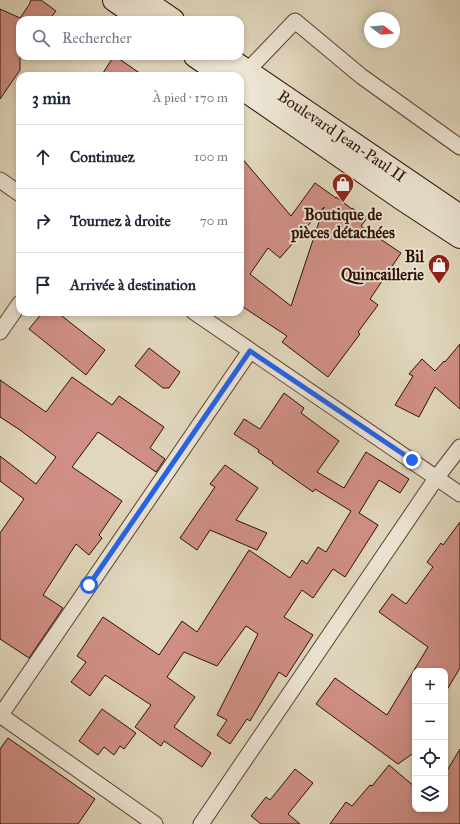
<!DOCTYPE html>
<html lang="fr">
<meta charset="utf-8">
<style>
body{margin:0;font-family:"IM FELL Great Primer",serif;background:#f2f2f3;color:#1f2937}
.controls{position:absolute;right:12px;bottom:12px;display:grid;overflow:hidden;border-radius:8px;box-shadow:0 2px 6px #0003}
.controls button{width:36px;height:36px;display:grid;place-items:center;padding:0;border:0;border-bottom:1px solid #e0e1e3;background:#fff;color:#1f2937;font:20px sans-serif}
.compass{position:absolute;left:364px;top:12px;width:36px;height:36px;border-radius:50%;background:#fff;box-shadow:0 2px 6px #0003;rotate:106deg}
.stop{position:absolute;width:12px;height:12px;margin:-9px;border:3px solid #2563eb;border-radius:50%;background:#fff}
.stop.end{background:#2563eb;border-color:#fff;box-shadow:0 1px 4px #0008}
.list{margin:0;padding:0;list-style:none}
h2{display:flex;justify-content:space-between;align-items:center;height:52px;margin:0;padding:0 16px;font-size:17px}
h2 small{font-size:13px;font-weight:400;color:#747a83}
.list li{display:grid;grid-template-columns:26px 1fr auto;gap:12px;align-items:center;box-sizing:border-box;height:64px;padding:0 16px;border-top:1px solid #e0e1e3}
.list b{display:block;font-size:15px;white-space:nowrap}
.list em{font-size:13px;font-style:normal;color:#747a83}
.icon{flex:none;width:22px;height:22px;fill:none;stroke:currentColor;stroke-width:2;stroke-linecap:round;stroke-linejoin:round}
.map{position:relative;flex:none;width:460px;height:824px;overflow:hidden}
.search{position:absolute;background:#fff;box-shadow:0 2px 6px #0003;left:16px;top:16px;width:228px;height:44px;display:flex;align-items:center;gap:10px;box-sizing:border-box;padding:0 14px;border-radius:12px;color:#747a83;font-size:15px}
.panel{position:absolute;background:#fff;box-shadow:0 2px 6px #0003;left:16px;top:72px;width:228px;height:244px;border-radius:12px}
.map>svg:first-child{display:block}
</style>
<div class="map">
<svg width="460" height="824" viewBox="0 0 460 824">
<rect width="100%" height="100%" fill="#e1d7bd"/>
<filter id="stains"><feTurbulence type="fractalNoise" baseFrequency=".005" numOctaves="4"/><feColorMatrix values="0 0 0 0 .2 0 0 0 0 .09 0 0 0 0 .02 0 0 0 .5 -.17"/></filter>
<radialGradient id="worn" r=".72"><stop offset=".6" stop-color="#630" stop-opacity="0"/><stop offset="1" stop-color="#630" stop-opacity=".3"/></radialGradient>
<path fill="#d08f86" stroke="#2d0e03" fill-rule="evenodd" d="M31 0H41L56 11 49 20H20V70L0 99V9L20 18 29 5Z
M114 56H115L144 76H101Z
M240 156 291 216 315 183 336 198V197L352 209V208L367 218 361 226 401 253 370 299 378 305 358 332 360 334 328 377 282 342 287 336 240 305ZM324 207 291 306 250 274 268 248 280 258Z
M43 312H57L105 350 86 375 29 329Z
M460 344V409L435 387 419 417 395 405 413 376 409 374 422 359 435 371 444 361 445 362Z
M149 348 180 372 169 388H163L135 366Z
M72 377 112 405 119 396 164 427 150 448 165 459 156 472 98 432 72 467 122 501 99 535 102 538 89 555 76 544 43 595 63 608 29 658 0 639V533L24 499 0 481V456L36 484 56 457 20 430 0 417V380L46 412Z
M284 393 304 408 301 413 339 441 317 472 344 488 366 452 409 479 400 493 379 480 359 513 378 525 345 577 333 569 313 598 302 590 284 617 313 635 286 677 279 672 250 721 247 719 230 744 217 735 227 720 217 715 258 634 246 626 217 666 184 652 167 677 195 697 174 727 211 753 202 767 164 741 161 746 135 727 151 705 105 675 90 696 71 682 86 662 77 656 103 617 159 655 182 621 197 632 249 550 290 578 302 560 307 564 318 547 326 552 351 511 315 489 313 492 272 463 273 462 258 452 259 450 234 434 244 419 260 429Z
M225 465 258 488 236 520 267 533 257 550 210 530 197 550 180 538 215 487 210 484Z
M460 522V668L445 693V671H415V742L412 747 415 748V752L398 764 316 704 335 678 387 715 428 647 379 612 392 594 406 604 433 567 427 562 441 543 443 545Z
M102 709 136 733 124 749 120 746 114 755 104 747 98 755 79 741Z
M8 738 95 799 78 824H0V749Z
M460 749V824H330L346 802 352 806 370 785 372 786 389 765 415 787V809H445V774Z
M295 769 313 783 288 814 300 824H261L251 816 266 797 270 800Z"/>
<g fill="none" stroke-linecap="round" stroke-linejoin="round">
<g stroke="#5a4032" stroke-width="17">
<path id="minor" d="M247 71 295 21 361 76 460 147
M0 180 20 194
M194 312 460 494
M0 332 20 303
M0 715 155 824
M0 716 250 351
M201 824 437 477 460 447"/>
</g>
<g stroke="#2d0e03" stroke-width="24">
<path id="secondary" d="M114 0 143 20
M144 0 173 20
M195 56 224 76
M225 56 460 216
M240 87 399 197 460 237"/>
</g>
<use href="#minor" stroke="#ece5d4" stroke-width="15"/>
<use href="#secondary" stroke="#ece5d4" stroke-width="22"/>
</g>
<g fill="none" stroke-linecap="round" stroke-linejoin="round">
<path stroke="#2563eb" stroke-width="5" d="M89 585 250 351 412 460"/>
</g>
<defs>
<g id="shop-pin" transform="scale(1.15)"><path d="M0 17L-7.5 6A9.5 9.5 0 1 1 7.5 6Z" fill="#8f2418" stroke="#ece5d4"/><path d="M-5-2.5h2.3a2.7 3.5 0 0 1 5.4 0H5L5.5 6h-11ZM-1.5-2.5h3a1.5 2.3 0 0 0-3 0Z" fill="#fff"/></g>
</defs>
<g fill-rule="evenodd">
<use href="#shop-pin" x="343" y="184"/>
<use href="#shop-pin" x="439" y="265"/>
</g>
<g text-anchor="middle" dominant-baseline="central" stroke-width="4" stroke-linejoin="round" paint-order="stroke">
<g font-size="16" fill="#2d0e03" stroke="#ece5d4">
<text transform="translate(342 136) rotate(34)">Boulevard Jean-Paul II</text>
</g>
<g font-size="16" font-weight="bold" fill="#2d0e03" stroke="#ece5d4">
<text x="343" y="214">Boutique de<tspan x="343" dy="18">pièces détachées</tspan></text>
<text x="424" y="256" text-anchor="end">Bil<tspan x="424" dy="18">Quincaillerie</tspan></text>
</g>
</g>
<rect width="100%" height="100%" filter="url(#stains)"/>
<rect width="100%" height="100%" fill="url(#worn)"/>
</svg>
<div class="controls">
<button>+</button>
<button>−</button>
<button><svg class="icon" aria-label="locate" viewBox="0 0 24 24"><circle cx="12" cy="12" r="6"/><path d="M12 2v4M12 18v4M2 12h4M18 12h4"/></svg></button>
<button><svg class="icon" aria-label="layers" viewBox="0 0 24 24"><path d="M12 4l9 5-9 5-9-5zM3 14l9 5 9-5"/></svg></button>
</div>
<svg class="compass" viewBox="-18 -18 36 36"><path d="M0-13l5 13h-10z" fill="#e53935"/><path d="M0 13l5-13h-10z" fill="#747a83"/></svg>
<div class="stop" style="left:89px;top:585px"></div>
<div class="stop end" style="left:412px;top:460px"></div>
<div class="search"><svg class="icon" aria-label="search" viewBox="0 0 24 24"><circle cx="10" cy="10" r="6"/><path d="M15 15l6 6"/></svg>Rechercher</div>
<section class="panel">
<h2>3 min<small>À pied · 170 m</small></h2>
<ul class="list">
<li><svg class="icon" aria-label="ahead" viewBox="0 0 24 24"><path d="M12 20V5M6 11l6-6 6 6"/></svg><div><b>Continuez</b></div><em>100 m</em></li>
<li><svg class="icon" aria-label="right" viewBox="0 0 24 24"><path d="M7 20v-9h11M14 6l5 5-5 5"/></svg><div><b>Tournez à droite</b></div><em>70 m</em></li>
<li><svg class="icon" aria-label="arrive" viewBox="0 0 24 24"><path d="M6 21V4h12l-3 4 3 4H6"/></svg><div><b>Arrivée à destination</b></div></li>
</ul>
</section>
</div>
